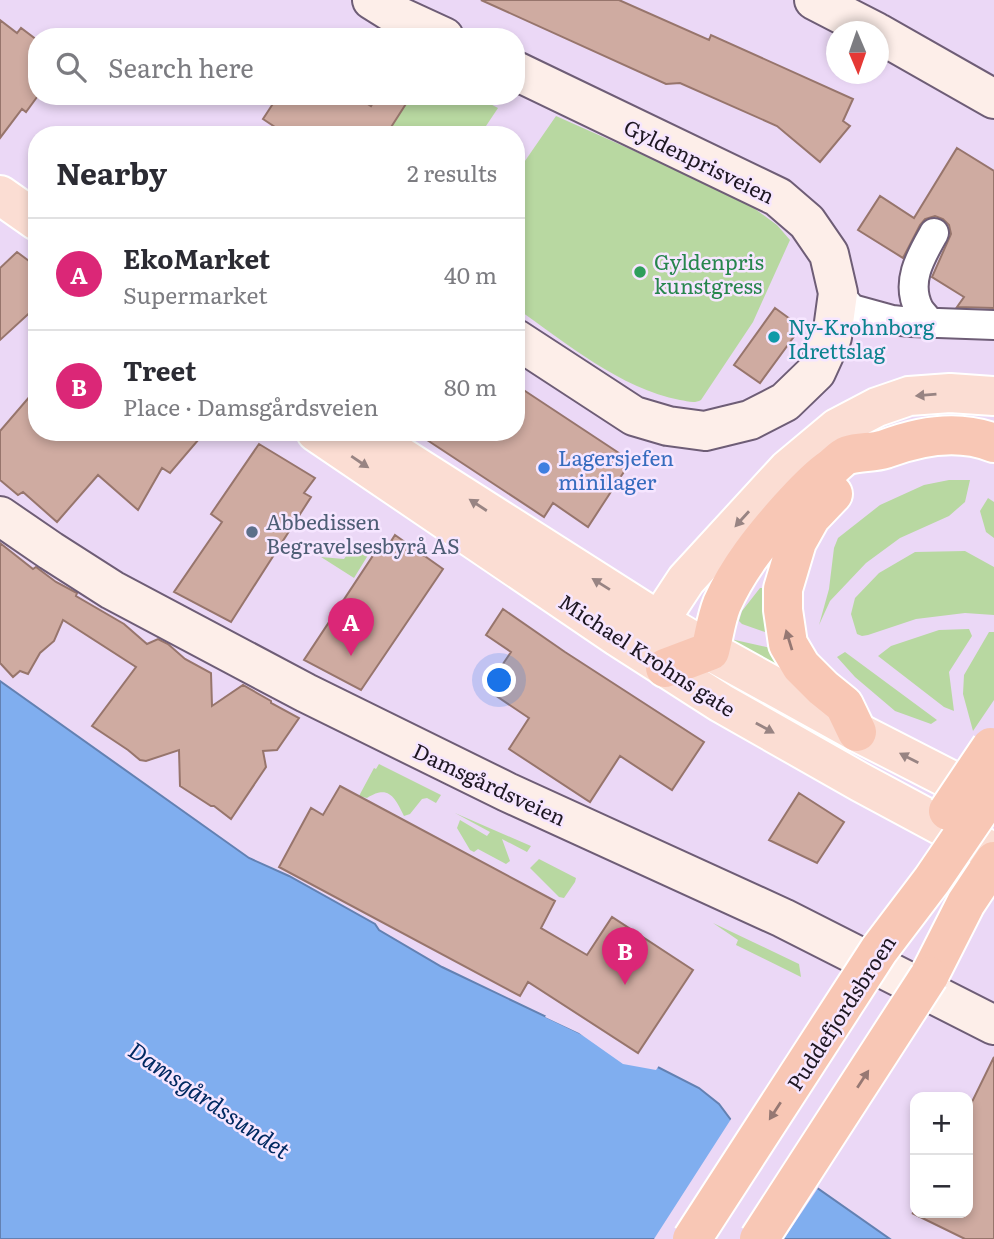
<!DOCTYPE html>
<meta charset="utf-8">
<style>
body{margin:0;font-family:Literata,serif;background:#f7f7f7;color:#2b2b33}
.controls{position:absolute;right:21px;bottom:21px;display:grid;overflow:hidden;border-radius:14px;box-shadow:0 4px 10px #0003}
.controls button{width:63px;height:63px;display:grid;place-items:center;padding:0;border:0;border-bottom:2px solid #e1e1e2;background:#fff;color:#2b2b33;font:35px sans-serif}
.compass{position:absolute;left:826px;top:21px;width:63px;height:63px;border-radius:50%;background:#fff;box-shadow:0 4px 10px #0003;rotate:178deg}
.you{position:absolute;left:500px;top:681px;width:24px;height:24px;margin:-18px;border:5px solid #fff;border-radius:50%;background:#1a73e8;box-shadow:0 0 0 10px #1a73e833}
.badge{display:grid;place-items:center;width:46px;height:46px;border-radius:50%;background:#db2777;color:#fff;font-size:23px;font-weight:700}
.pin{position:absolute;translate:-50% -58px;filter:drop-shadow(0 2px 4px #0008)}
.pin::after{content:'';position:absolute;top:37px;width:24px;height:21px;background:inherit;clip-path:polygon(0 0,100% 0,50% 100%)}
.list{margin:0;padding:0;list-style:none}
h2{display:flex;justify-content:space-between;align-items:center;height:91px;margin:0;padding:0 28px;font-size:30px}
h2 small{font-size:23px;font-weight:400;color:#7c7c81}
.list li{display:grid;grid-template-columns:46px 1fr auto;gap:21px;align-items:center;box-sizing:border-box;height:112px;padding:0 28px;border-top:2px solid #e1e1e2}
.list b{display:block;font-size:26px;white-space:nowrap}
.list p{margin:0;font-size:23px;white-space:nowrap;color:#7c7c81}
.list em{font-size:23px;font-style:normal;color:#7c7c81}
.icon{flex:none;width:38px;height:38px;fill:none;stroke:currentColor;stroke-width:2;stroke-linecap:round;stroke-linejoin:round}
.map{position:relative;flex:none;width:994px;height:1239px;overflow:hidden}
.search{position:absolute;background:#fff;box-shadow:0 4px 10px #0003;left:28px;top:28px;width:497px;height:77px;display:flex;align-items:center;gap:18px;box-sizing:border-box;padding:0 24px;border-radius:28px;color:#7c7c81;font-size:26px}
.panel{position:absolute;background:#fff;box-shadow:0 4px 10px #0003;left:28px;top:126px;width:497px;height:315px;border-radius:28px}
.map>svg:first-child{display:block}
</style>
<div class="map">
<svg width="994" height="1239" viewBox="0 0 994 1239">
<rect width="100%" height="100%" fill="#ebd8f6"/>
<path fill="#b8d8a1" d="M406 96H475L498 108 480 135H381Z
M556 116 740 198 777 225 790 240 753 322 701 400C694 404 687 401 680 400 621 389 565 342 516 308V174Z
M949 480H970L965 502 949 516 900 538 866 563 830 601 819 625 829 589 834 548 838 538 880 505 924 485Z
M988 498 994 502V538L986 532 980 511Z
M355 543 370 552 354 578 321 557 344 559Z
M965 551 994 567V615L965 613 916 619 868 635 862 636 857 634 851 614 855 598 879 573 915 552Z
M760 588H764L771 631 765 632 742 624 739 621 742 611Z
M969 629 972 636 949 672 954 711 944 707 878 656 891 646 939 630Z
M989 632H994V700L973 731 963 694 964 675Z
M726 638 775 649 798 688Z
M845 652 937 720 931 724 895 711 855 677 837 657Z
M379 764 441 795 436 803 427 798 422 799 410 814 404 816C395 798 389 784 367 798L359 796 374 768 376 769Z
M455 813 531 846 527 852 502 839 510 861 506 864 478 849 474 852 470 850 457 828 460 820 487 836 490 832Z
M539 859 576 878 575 882 564 898 559 897 530 868Z
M713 923 799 964 801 977 736 945 738 940Z"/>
<path fill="#80aeef" stroke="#6381b2" stroke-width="2" d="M0 681 249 858 289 876 375 924 379 930 442 967 624 1054 644 1060 699 1088 719 1104 743 1136 890 1239H0Z"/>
<path fill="#ebd8f6" d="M547 1014 626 1051 645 1057 660 1064 656 1070 623 1064 579 1033 545 1017Z
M733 1116 746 1133 820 1185 784 1239H654Z"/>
<path fill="#cfaba1" stroke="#97756c" stroke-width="2" d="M481 0H619L709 40 711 35 853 99 843 121 850 126 820 162 777 126 680 83 666 84Z
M0 20 17 33 21 28 37 40V97L26 112 22 109 0 138Z
M278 96H355L371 106 377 96H411L386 135H287L263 119Z
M957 148 994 171V308L957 307 964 297 932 277 951 234 949 225 943 219 935 216 925 219 920 225 903 258 858 230 880 196 914 218Z
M17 252 37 267V306L0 340V268Z
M775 308 801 327 760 383 734 365Z
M516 385 631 461 588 527 553 503 544 517 415 432H516Z
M37 388V432H205L170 473 162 468 138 510 98 475 57 522 23 492 18 495 0 480V431Z
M259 444 315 478 304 493 311 497 231 622 174 592 222 522 211 514Z
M395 535 443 569 361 690 304 660 380 545 386 549Z
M0 543 33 569 36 567 56 582 77 593 76 596 124 624 147 644 158 639 168 644 185 659 211 673 212 706 243 685 271 701V703L299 718 277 750 263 751 266 767 231 819 214 806H211L180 786 179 750 146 761 140 760 128 750 92 726 136 667 63 620 54 641 40 653 28 674 20 671 13 677 0 663Z
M503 609 565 652 704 742 672 790 620 756 590 802 509 749 529 718 486 689 511 652 486 635Z
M340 786 555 901 541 928 587 955 612 917 693 970 638 1053 528 982 520 996 279 867 311 808 323 815Z
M799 793 844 822 817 863 769 840Z
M994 1057V1239H965L912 1213H968V1110Z"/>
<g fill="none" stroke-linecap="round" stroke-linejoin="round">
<g stroke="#6e5d76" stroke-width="32">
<path id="street" d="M838 293 852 309 892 320 911 322 994 325
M930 323C927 318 922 314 919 309 905 282 921 256 934 233"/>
</g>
<g stroke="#6e5d76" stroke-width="42">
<path id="secondary" d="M372 0 396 15 444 37
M814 0 876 32
M878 33 994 99
M516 71 778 197 807 222 829 254 838 293 832 337 816 372 785 402 750 420 705 431 668 426 634 416 516 339
M0 516 51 551 112 590 306 693 507 792 783 918 994 1025"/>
</g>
<g stroke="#fff" stroke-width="42">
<path id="primary" d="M0 195 37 221
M316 432 618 637 721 703 860 782 966 839 994 852
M362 432 659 621 710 651 857 732 992 801
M662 646 659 621 686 580 788 469 837 428 877 407 909 396 950 393 994 396"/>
</g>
<g stroke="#fff" stroke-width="42">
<path id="highway" d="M833 494 811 517 797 542 783 589V610L788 644 801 666 823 688 844 705 857 732
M665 668 710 651C714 636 716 619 722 604 738 568 763 537 789 508 802 494 815 479 831 468 836 464 842 457 848 455 860 451 873 453 885 449 919 436 959 429 994 443
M929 976 966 903 994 861"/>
</g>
<use href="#street" stroke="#fff" stroke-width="28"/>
<use href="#secondary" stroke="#fdeee9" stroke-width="38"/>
<use href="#primary" stroke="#fbddd3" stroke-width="38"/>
<use href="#highway" stroke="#f8c7b5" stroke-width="38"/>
<g stroke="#fff" stroke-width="42" stroke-linecap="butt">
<path id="highway-bridge" d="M948 811 991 747
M692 1239 879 950 932 880 994 789
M759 1239 929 976"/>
</g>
<use href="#highway-bridge" stroke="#f8c7b5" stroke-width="38"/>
</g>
<defs><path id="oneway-solid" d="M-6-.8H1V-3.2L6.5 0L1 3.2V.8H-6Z" transform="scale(1.75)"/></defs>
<g fill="#988483">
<use href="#oneway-solid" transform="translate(926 395) rotate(175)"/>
<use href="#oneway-solid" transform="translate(360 462) rotate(34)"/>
<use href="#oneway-solid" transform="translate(478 505) rotate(-147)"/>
<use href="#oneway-solid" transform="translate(742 519) rotate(132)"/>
<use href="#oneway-solid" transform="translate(601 584) rotate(-148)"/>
<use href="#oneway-solid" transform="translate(765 728) rotate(29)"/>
<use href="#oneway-solid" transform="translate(909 758) rotate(-153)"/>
</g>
<g fill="#967873">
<use href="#oneway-solid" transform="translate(789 640) rotate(-107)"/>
<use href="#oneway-solid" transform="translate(863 1079) rotate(-57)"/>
<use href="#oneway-solid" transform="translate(775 1111) rotate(123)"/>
</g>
<circle fill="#2e9e5b" stroke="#f6e6ff" stroke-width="2.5" cx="640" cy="272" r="7"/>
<circle fill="#0f9aa8" stroke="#f6e6ff" stroke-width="2.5" cx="774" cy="337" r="7"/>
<circle fill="#3f7fe0" stroke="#f6e6ff" stroke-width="2.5" cx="544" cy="468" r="7"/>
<circle fill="#5c6f8a" stroke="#f6e6ff" stroke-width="2.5" cx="252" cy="532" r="7"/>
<g text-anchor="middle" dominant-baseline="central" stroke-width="5" stroke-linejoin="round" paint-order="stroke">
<g font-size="21" fill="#1e1722" stroke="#f6e6ff">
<text transform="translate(700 160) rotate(26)">Gyldenprisveien</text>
<text transform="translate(648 654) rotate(33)">Michael Krohns gate</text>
<text transform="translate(490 783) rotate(25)">Damsgårdsveien</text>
<text transform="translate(840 1012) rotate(-57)">Puddefjordsbroen</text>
</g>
<g font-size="21" fill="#27864d" stroke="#f6e6ff" text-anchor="start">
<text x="654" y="260">Gyldenpris<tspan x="654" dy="24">kunstgress</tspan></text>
</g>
<g font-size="21" fill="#0d838f" stroke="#f6e6ff" text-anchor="start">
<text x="788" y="325">Ny-Krohnborg<tspan x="788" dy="24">Idrettslag</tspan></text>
</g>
<g font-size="21" fill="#366cbe" stroke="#f6e6ff" text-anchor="start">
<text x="558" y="456">Lagersjefen<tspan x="558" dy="24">minilager</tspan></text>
</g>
<g font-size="21" fill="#4e5e75" stroke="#f6e6ff" text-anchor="start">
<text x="266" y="520">Abbedissen<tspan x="266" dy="24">Begravelsesbyrå AS</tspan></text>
</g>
<g font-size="23" font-style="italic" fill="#002961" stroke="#f6e6ff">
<text transform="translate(210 1099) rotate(34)">Damsgårdssundet</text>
</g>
</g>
</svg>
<div class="controls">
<button>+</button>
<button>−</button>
</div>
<svg class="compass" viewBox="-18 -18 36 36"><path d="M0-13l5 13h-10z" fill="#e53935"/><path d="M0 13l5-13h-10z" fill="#7c7c81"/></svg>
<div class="you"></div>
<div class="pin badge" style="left:351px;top:656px">A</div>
<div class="pin badge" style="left:625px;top:985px">B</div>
<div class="search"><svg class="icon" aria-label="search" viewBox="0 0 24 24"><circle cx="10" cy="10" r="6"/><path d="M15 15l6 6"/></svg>Search here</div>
<section class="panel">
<h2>Nearby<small>2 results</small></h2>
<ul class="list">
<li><span class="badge">A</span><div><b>EkoMarket</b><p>Supermarket</p></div><em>40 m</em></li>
<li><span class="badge">B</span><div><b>Treet</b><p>Place · Damsgårdsveien</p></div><em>80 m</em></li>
</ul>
</section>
</div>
